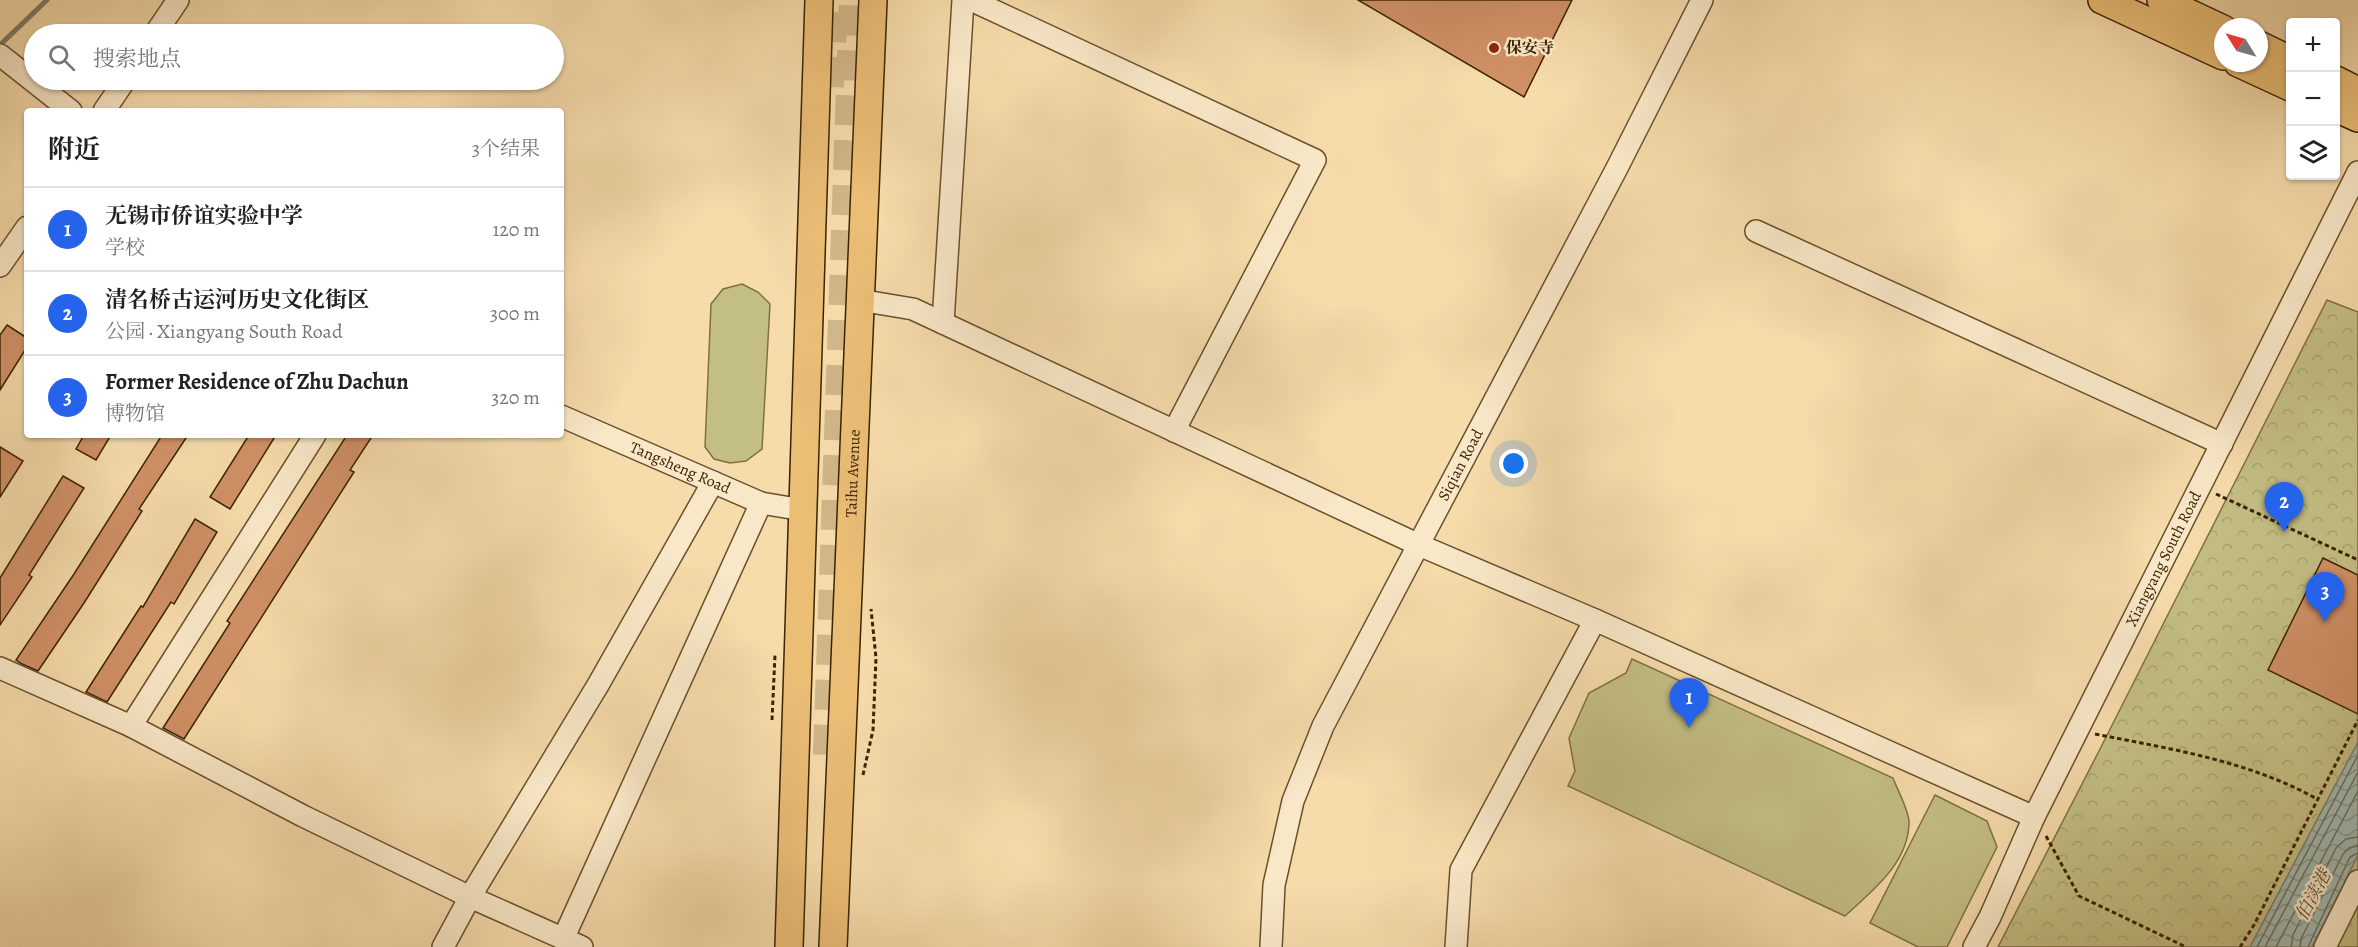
<!DOCTYPE html>
<html lang="zh">
<meta charset="utf-8">
<style>
body{margin:0;font-family:Alegreya,"Noto Serif SC",serif;background:#f6f6f6;color:#222}
.controls{position:absolute;right:18px;top:18px;display:grid;overflow:hidden;border-radius:6px;box-shadow:0 2px 4px #0004}
.controls button{width:54px;height:54px;display:grid;place-items:center;padding:0;border:0;border-bottom:2px solid #e0e0e0;background:#fff;color:#222;font:30px sans-serif}
.compass{position:absolute;left:2214px;top:18px;width:54px;height:54px;border-radius:50%;background:#fff;box-shadow:0 2px 4px #0004;rotate:307deg}
.you{position:absolute;left:1514px;top:464px;width:21px;height:21px;margin:-15px;border:4px solid #fff;border-radius:50%;background:#1a73e8;box-shadow:0 0 0 9px #1a73e833}
.badge{display:grid;place-items:center;width:39px;height:39px;border-radius:50%;background:#2563eb;color:#fff;font-size:20px;font-weight:700}
.pin{position:absolute;translate:-50% -50px;filter:drop-shadow(0 2px 3px #0008)}
.pin::after{content:'';position:absolute;top:32px;width:21px;height:18px;background:inherit;clip-path:polygon(0 0,100% 0,50% 100%)}
.list{margin:0;padding:0;list-style:none}
h2{display:flex;justify-content:space-between;align-items:center;height:78px;margin:0;padding:0 24px;font-size:26px}
h2 small{font-size:20px;font-weight:400;color:#767676}
.list li{display:grid;grid-template-columns:39px 1fr auto;gap:18px;align-items:center;box-sizing:border-box;height:84px;padding:0 24px;border-top:2px solid #e0e0e0}
.list b{display:block;font-size:22px;white-space:nowrap}
.list p{margin:0;font-size:20px;white-space:nowrap;color:#767676}
.list em{font-size:20px;font-style:normal;color:#767676}
.icon{flex:none;width:33px;height:33px;fill:none;stroke:currentColor;stroke-width:2;stroke-linecap:round;stroke-linejoin:round}
.map{position:relative;flex:none;width:2358px;height:947px;overflow:hidden}
.search{position:absolute;background:#fff;box-shadow:0 2px 4px #0004;left:24px;top:24px;width:540px;height:66px;display:flex;align-items:center;gap:15px;box-sizing:border-box;padding:0 21px;border-radius:33px;color:#767676;font-size:22px}
.panel{position:absolute;background:#fff;box-shadow:0 2px 4px #0004;left:24px;top:108px;width:540px;height:330px;border-radius:6px}
.map>svg:first-child{display:block}
</style>
<div class="map">
<svg width="2358" height="947" viewBox="0 0 2358 947">
<defs>
<pattern id="park-crowns" width="20" height="18" patternUnits="userSpaceOnUse" patternTransform="scale(1.5)"><rect width="20" height="18" fill="#c3be84"/><path d="M2 6a3 3 0 1 1 6 0M12 15a3 3 0 1 1 6 0" fill="none" stroke="#a8a370"/></pattern>
<pattern id="water-waves" width="16" height="10" patternUnits="userSpaceOnUse" patternTransform="scale(1.5)"><rect width="16" height="10" fill="#a0b9b3"/><path d="M0 5q4-4 8 0t8 0" fill="none" stroke="#84968f"/></pattern>
</defs>
<rect width="100%" height="100%" fill="#f6dbab"/>
<filter id="stains"><feTurbulence type="fractalNoise" baseFrequency=".00333" numOctaves="4"/><feColorMatrix values="0 0 0 0 .2 0 0 0 0 .09 0 0 0 0 .02 0 0 0 .5 -.17"/></filter>
<radialGradient id="worn" r=".72"><stop offset=".6" stop-color="#630" stop-opacity="0"/><stop offset="1" stop-color="#630" stop-opacity=".3"/></radialGradient>
<path fill="url(#park-crowns)" stroke="#807043" stroke-width="1.5" d="M2327 300 2358 312V947H1998L2099 751Z"/>
<path fill="#c3be84" stroke="#807043" stroke-width="1.5" d="M742 284 758 292 770 304 762 449 746 461 730 463 714 459 705 447 711 304 723 289Z
M1632 659 1893 778C1897 789 1909 811 1909 822 1909 863 1872 891 1845 916L1568 786 1575 771 1569 738 1589 693 1626 673Z
M1935 795 1987 821 1997 847 1947 947H1918L1870 923Z"/>
<path fill="url(#water-waves)" stroke="#787d6c" stroke-width="1.5" d="M2358 742V855L2312 947H2250Z"/>
<g fill="none" stroke-linecap="round" stroke-linejoin="round">
<path stroke="#6e6e5a" stroke-width="1.5" d="M2257 947 2358 755
M2265 947 2358 772
M2276 947 2358 791
M2291 947 2293 935 2336 848 2346 839 2358 837
M2300 947 2301 939 2343 854 2349 848 2358 846
M2308 947 2350 857 2358 853"/>
<path stroke="#787d6c" stroke-width="5" d="M0 45 47 0"/>
</g>
<path fill="#d09066" stroke="#3c2302" stroke-width="1.5" d="M1358 0H1572L1524 97Z
M7 325 27 338V347L0 390V335Z
M84 435H111L96 460 76 449Z
M162 435H188L139 509 142 511 84 603 38 671 22 664 16 660 74 574Z
M249 435H276L230 509 210 497Z
M347 435H373L350 470 354 472 184 739 163 728 230 623 227 621Z
M0 447 23 461 0 497Z
M63 476 84 488 29 575 32 577 0 625V578Z
M195 519 217 532 174 604 171 602 107 702 86 692 141 606 143 607Z
M2323 558 2358 575V714L2268 670Z"/>
<g fill="none" stroke-linecap="round" stroke-linejoin="round">
<path stroke="#d1b689" stroke-width="30" stroke-dasharray="30 15" stroke-linecap="butt" d="M829 87 833 0
M828 755 854 0"/>
<g stroke="#6a512c" stroke-width="24">
<g id="minor">
<path d="M971 0 1315 160 1174 431"/>
<path d="M155 34 178 0"/>
<path d="M0 55 71 111"/>
<path d="M104 111 125 80"/>
<path d="M1756 231 2222 444"/>
<path d="M0 266 27 227"/>
<path d="M861 302H871L913 309 1419 545 1595 620 2034 817"/>
<path d="M943 323 963 0"/>
<path id="s1" d="M561 416 761 503 803 510"/>
<path d="M0 668 131 726 303 816 470 897 582 947"/>
<path d="M131 726 315 435"/>
<path d="M564 937 761 503"/>
<path d="M443 947 470 897 598 685 713 482"/>
<path id="s2" d="M1271 947 1274 885 1293 801 1323 726 1617 168 1702 0"/>
<path d="M1456 947 1461 870 1595 620"/>
<path id="s3" d="M1974 947 1990 917 2034 817 2358 172"/>
<path d="M2325 947 2358 881"/>
</g>
</g>
<g stroke="#3c2302" stroke-width="30">
<g id="major">
<path d="M2102 0 2223 56"/>
<path d="M2161 0 2223 29"/>
<path d="M2259 45 2290 60"/>
<path d="M2238 63 2290 87"/>
<path d="M2336 80 2358 91"/>
<path d="M2336 108 2358 118"/>
<path d="M789 947 819 0"/>
<path id="s4" d="M833 947 873 0"/>
</g>
</g>
<path stroke="#3c2302" stroke-width="3" stroke-dasharray="4.5 3" stroke-linecap="butt" d="M2216 494 2358 560
M772 720 775 655
M2095 734C2171 749 2249 761 2317 799
M863 775 873 730 876 658 871 609
M2046 836 2079 896 2186 947
M2240 947 2254 925 2358 720"/>
<use href="#minor" stroke="#f9e8c8" stroke-width="21"/>
<use href="#major" stroke="#ebbe76" stroke-width="27"/>
</g>
<circle fill="#8f2418" stroke="#f9e8c8" stroke-width="2" cx="1494" cy="48" r="6"/>
<g text-anchor="middle" dominant-baseline="central" stroke-width="5" stroke-linejoin="round" paint-order="stroke">
<g font-size="16" font-weight="bold" fill="#3c2302" stroke="#f9e8c8" text-anchor="start">
<text x="1506" y="48">保安寺</text>
</g>
<g font-size="16" fill="#3c2302" stroke="#f9e8c8">
<text stroke="none"><textPath href="#s2" startOffset="524">Siqian Road</textPath></text>
<text stroke="none"><textPath href="#s1" startOffset="130">Tangsheng Road</textPath></text>
<text stroke="none"><textPath href="#s4" startOffset="474">Taihu Avenue</textPath></text>
<text stroke="none"><textPath href="#s3" startOffset="432">Xiangyang South Road</textPath></text>
</g>
<g font-size="18" font-style="italic" fill="#5a5037" stroke="#f9e8c8">
<text transform="translate(2313 895) rotate(-62)">伯渎港</text>
</g>
</g>
<rect width="100%" height="100%" filter="url(#stains)"/>
<rect width="100%" height="100%" fill="url(#worn)"/>
</svg>
<div class="controls">
<button>+</button>
<button>−</button>
<button><svg class="icon" aria-label="layers" viewBox="0 0 24 24"><path d="M12 4l9 5-9 5-9-5zM3 14l9 5 9-5"/></svg></button>
</div>
<svg class="compass" viewBox="-18 -18 36 36"><path d="M0-13l5 13h-10z" fill="#e53935"/><path d="M0 13l5-13h-10z" fill="#767676"/></svg>
<div class="you"></div>
<div class="pin badge" style="left:1689px;top:728px">1</div>
<div class="pin badge" style="left:2284px;top:532px">2</div>
<div class="pin badge" style="left:2325px;top:622px">3</div>
<div class="search"><svg class="icon" aria-label="search" viewBox="0 0 24 24"><circle cx="10" cy="10" r="6"/><path d="M15 15l6 6"/></svg>搜索地点</div>
<section class="panel">
<h2>附近<small>3个结果</small></h2>
<ul class="list">
<li><span class="badge">1</span><div><b>无锡市侨谊实验中学</b><p>学校</p></div><em>120 m</em></li>
<li><span class="badge">2</span><div><b>清名桥古运河历史文化街区</b><p>公园 · Xiangyang South Road</p></div><em>300 m</em></li>
<li><span class="badge">3</span><div><b>Former Residence of Zhu Dachun</b><p>博物馆</p></div><em>320 m</em></li>
</ul>
</section>
</div>
